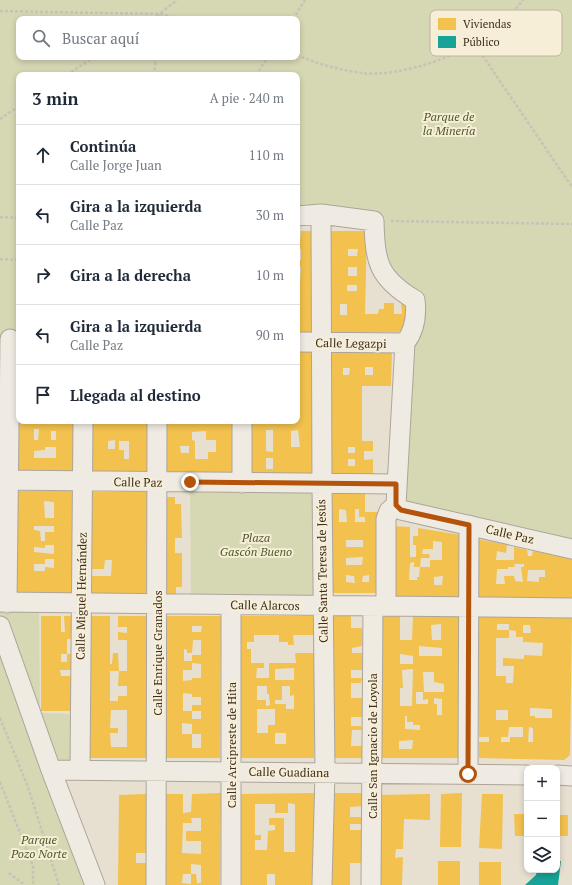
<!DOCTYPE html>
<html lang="es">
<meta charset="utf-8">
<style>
body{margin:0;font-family:"PT Serif",serif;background:#f6f6f7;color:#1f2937}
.controls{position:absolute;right:12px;bottom:12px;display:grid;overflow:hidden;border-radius:8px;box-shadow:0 2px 6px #0003}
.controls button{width:36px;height:36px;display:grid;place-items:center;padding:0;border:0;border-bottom:1px solid #e0e1e3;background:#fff;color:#1f2937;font:20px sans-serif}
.stop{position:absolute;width:12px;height:12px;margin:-9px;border:3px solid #b45309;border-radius:50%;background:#fff}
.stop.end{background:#b45309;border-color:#fff;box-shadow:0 1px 4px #0008}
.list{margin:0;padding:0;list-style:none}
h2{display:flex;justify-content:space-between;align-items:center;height:52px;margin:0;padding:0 16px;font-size:17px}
h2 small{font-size:13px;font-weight:400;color:#747a83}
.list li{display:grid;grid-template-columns:26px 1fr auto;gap:12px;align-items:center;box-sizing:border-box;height:60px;padding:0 16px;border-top:1px solid #e0e1e3}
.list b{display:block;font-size:15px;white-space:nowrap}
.list p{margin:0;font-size:13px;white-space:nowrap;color:#747a83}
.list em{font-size:13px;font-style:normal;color:#747a83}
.icon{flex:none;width:22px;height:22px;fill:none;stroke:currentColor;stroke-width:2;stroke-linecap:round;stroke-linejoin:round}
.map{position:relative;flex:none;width:572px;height:885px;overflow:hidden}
.search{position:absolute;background:#fff;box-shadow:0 2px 6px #0003;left:16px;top:16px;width:284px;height:44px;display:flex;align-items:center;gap:10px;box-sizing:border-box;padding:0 14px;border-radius:8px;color:#747a83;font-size:15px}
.panel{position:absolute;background:#fff;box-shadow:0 2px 6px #0003;left:16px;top:72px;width:284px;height:352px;border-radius:8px}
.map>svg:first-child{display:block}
</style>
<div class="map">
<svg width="572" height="885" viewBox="0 0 572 885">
<rect width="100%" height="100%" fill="#e7e0d1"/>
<path fill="#d6d7b3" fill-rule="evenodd" d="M0 0H572V549L401 510 405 343 424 313 389 281 374 221 297 215V75H19V337H0ZM19 19H297V57H19Z
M0 480 39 603 40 713 80 714V770H52L95 885H0Z
M190 482 322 484V606L191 604Z"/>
<path fill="#f2c14e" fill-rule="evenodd" d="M301 231H317L316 333H297V296H300V285H297V280H300L301 267H297V260H301V249H297V241H300Z
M330 231H367L365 314H378L379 309H384V303H394V314H402L401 303 411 307 405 332 331 333ZM348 249H358L357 256H348ZM348 267H357V276H348ZM347 285H357V291H347ZM340 304H347V315H340Z
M19 350V421H34V423L74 421V476H17ZM34 429H39L38 440H34ZM51 431H56V440H51ZM45 447H56V458H34V451L45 450Z
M297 350H316L315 477H248V421H297V403H298ZM266 430H273V452L266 451ZM298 430 300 447H291V431ZM266 458H273V469H266Z
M331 350H392L391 386H362V441H373V451H364V460L373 459V478L331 477ZM365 367H373V375H365ZM343 368H350L349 375H343ZM348 447H355V453H348ZM348 459H355V466H348Z
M91 421H108V423H119V421H147V477H91ZM115 440V449H108V441ZM119 441H129V459H124V450H119Z
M163 421H233V477H164ZM206 431V440H216V452H208V459H195V441L192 440V432ZM180 446H189V453H181Z
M16 491H74V593H16ZM44 501 54 502V518H45ZM34 526H54V532H45V541H41L40 531 34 530ZM45 545H54V554L34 552V547L45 548ZM45 559H54V568L45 567V571H34V564H45Z
M91 492H147L146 595 91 594V576H111L112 560H105L104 569H91Z
M331 492 365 493V512H378V593H331ZM339 509 346 510 347 522H339ZM355 509H359V517H365V522H355ZM346 540H363V547H346ZM363 557 362 565H346V558ZM346 575 354 576 355 583 346 582ZM369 575V582H362L363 576Z
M163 497H175V504H181L182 538H175V553H182V587H176V594H164Z
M392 526 410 527V557H416V545H413V536H418V528L461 535V599H393ZM433 541 442 542V560H430V567H420L421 558H430L429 554H422L423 549H433ZM414 562V567H420L419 577H417V580H409L410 563ZM443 576 442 585H434V577Z
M477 539 507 545 506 553 497 551 496 560H514V547L527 550 528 556H532L533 551 572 558V601L478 599ZM514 564H524V567H521L523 582 515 581 514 576H504L505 584H496L497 569H508V567H515ZM528 570H545V577H539V582L527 581Z
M478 615 572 617 570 755 564 760 479 758V742H489V737H479ZM497 624H509V630L516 631V637H523V642L543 643 542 656 524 655V659L503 658V666H514L513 683H506V676H496V638H509V630H497ZM523 625H530L531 633H523ZM530 708 552 709V718H535V716H530ZM496 710H508V720H496ZM509 727H523V737H510V742H501V737H508ZM529 727 533 728V742H528Z
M41 616H61V632H65L64 616H72V639H67V654H72V670H60L61 676H70V674H72L71 711H41ZM61 654H67V662H61Z
M91 616H110V664H112L113 653H118L119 671H110V701H118V696H127V686H118L119 671H127V640H118V632L127 633V627H118V616H146V758H90ZM111 710H127V747H111L110 733H118V728H110Z
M164 616H221L220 758H164ZM192 626H202L201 632H192ZM193 640H201V655H192V661H184V649L187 650V653H192ZM192 663 201 664V678H192V680L183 681V670H192ZM183 693 192 694V697H201V705H192V711H201V719H192V711H183ZM182 723 192 724V734H201V748H192V734H182Z
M237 616H314V635H293L294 645H288V642H279V635H254V642H247V649H251V663H264V668H257L256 678H269V663H296L295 653H314V758H236ZM294 668V680H275V669ZM257 686H267V694H269L270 705 266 706V700H257ZM282 686H290V696L294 695V709H286V704H275V700H282ZM257 709H275V725H268V733H257ZM275 733H286V744H275Z
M332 616H351V628H362V646L352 648V653H362V670H351V678H362L361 683H351V698H362V717H351V726H361L362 730H352L351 746H362V758H332Z
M381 616H400V640H412L413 616H461V758H381ZM441 624V640H432L431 625ZM419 646 442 648V656H419ZM400 654 413 656V664H400ZM413 669 412 706H400V688H403L402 670ZM423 672H434V682L444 684V692H424ZM416 692H423V700L428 699V704H416ZM434 698 442 699V715H437V704H434ZM405 716H407V722H413V725H420V730L405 729ZM413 740 412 749H399V741Z
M221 793 220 885H164V794H183V813L191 812 192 794ZM191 818H201V831H186V841H201V854L182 853 183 823H192ZM191 864 201 865V883H197L196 874H191V884L182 883 183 874H191Z
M314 793V885H275V874H267V885H238L237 794ZM288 803 295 804V852H284V818H269V825H275V830L268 831 267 850H255V840H261V835H255V804H275V813H288Z
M331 793H363V806L350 807V817H362V824H350V830H362V863H350V885H331Z
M462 793 461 847H440L441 794Z
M146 794V853H136V863H146V885H118L119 795Z
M430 794V820L404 819 403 849H396L395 858 403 857 402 885H378V795Z
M482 794H503L502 849 479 848Z
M514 814H527V836H515Z
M557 815H568V836H557Z
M438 861H460V885H438Z
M479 862H501V885H479Z"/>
<path fill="#17a398" d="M557 861H561L558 885H525L536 875 537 870H557Z"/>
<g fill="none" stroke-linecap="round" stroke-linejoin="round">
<g stroke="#ada599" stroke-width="21">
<path id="minor" d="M297 216 321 214
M297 342 405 343
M242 421V483
M0 480 396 484
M0 602 572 608
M7 603 10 339
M386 606V519L389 511 396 505
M0 626 51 770 95 885
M51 770 527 775
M80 770 83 421
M468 774 469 525
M557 775 572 776
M156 885 157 421
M231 885V605
M322 885 325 773 322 484 321 214 374 221C375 262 378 278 415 300 417 316 415 330 405 343L396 505 401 510 572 549
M371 885 373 606"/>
</g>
<path stroke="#c8c2b9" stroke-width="2.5" stroke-dasharray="3 2" stroke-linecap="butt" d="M0 11 161 14 179 19
M153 19 177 0
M293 19 305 0
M474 43 572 187
M297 55C317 64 340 70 362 73 400 78 467 54 496 29 506 21 515 10 523 0
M67 75 94 57
M154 75 156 57
M256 75 268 57
M0 119 19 106
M0 217 19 218
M391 221 572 224
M0 259 19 260
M0 718 28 787 59 885
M0 782 33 866V885
M9 873 25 885"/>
<use href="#minor" stroke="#efebe3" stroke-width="19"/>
</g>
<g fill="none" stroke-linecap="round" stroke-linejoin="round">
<path stroke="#b45309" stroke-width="5" d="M190 482 396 484V505L401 510 469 525 468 774"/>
</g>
<g text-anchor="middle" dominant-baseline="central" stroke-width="4" stroke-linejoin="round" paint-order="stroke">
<g font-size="12" font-style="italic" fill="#4d5a26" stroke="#f7eed8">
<text x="449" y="116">Parque de<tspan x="449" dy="14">la Minería</tspan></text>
<text x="256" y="537">Plaza<tspan x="256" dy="14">Gascón Bueno</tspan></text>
<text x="39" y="839">Parque<tspan x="39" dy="14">Pozo Norte</tspan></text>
</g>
<g font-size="12" fill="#3d2e20" stroke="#f7eed8">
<text transform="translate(351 343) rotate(1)">Calle Legazpi</text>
<text transform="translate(138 482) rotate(1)">Calle Paz</text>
<text transform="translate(510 534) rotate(13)">Calle Paz</text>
<text transform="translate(322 571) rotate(-91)">Calle Santa Teresa de Jesús</text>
<text transform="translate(81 596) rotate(-89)">Calle Miguel Hernández</text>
<text transform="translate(265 605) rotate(1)">Calle Alarcos</text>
<text transform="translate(157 653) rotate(-90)">Calle Enrique Granados</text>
<text transform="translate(231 745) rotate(-90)">Calle Arcipreste de Hita</text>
<text transform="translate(372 746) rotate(-90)">Calle San Ignacio de Loyola</text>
<text transform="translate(289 772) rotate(1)">Calle Guadiana</text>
</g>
</g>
<rect x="430" y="10" width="132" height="46" rx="6" fill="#f7eed8" stroke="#bfb4a1" stroke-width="1"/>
<rect x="438" y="18" width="18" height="12" fill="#f2c14e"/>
<rect x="438" y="36" width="18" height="12" fill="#17a398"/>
<g font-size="11" fill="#3d2e20">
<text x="463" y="28">Viviendas</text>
<text x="463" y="46">Público</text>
</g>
</svg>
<div class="controls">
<button>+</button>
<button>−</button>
<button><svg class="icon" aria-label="layers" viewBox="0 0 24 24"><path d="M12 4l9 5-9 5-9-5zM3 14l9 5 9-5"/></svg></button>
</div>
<div class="stop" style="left:468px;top:774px"></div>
<div class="stop end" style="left:190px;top:482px"></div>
<div class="search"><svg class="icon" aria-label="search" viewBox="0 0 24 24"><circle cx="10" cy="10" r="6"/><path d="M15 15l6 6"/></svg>Buscar aquí</div>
<section class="panel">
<h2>3 min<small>A pie · 240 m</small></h2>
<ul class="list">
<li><svg class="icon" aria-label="ahead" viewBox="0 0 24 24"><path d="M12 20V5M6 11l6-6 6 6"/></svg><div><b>Continúa</b><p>Calle Jorge Juan</p></div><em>110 m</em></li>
<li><svg class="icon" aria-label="left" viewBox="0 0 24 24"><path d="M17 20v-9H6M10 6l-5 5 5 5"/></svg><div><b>Gira a la izquierda</b><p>Calle Paz</p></div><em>30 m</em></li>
<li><svg class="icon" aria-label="right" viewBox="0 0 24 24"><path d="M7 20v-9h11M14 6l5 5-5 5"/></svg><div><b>Gira a la derecha</b></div><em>10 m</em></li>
<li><svg class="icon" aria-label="left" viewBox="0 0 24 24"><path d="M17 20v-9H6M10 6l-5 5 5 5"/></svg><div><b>Gira a la izquierda</b><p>Calle Paz</p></div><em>90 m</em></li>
<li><svg class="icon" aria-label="arrive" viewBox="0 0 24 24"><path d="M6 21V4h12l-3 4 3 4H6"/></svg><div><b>Llegada al destino</b></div></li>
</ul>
</section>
</div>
